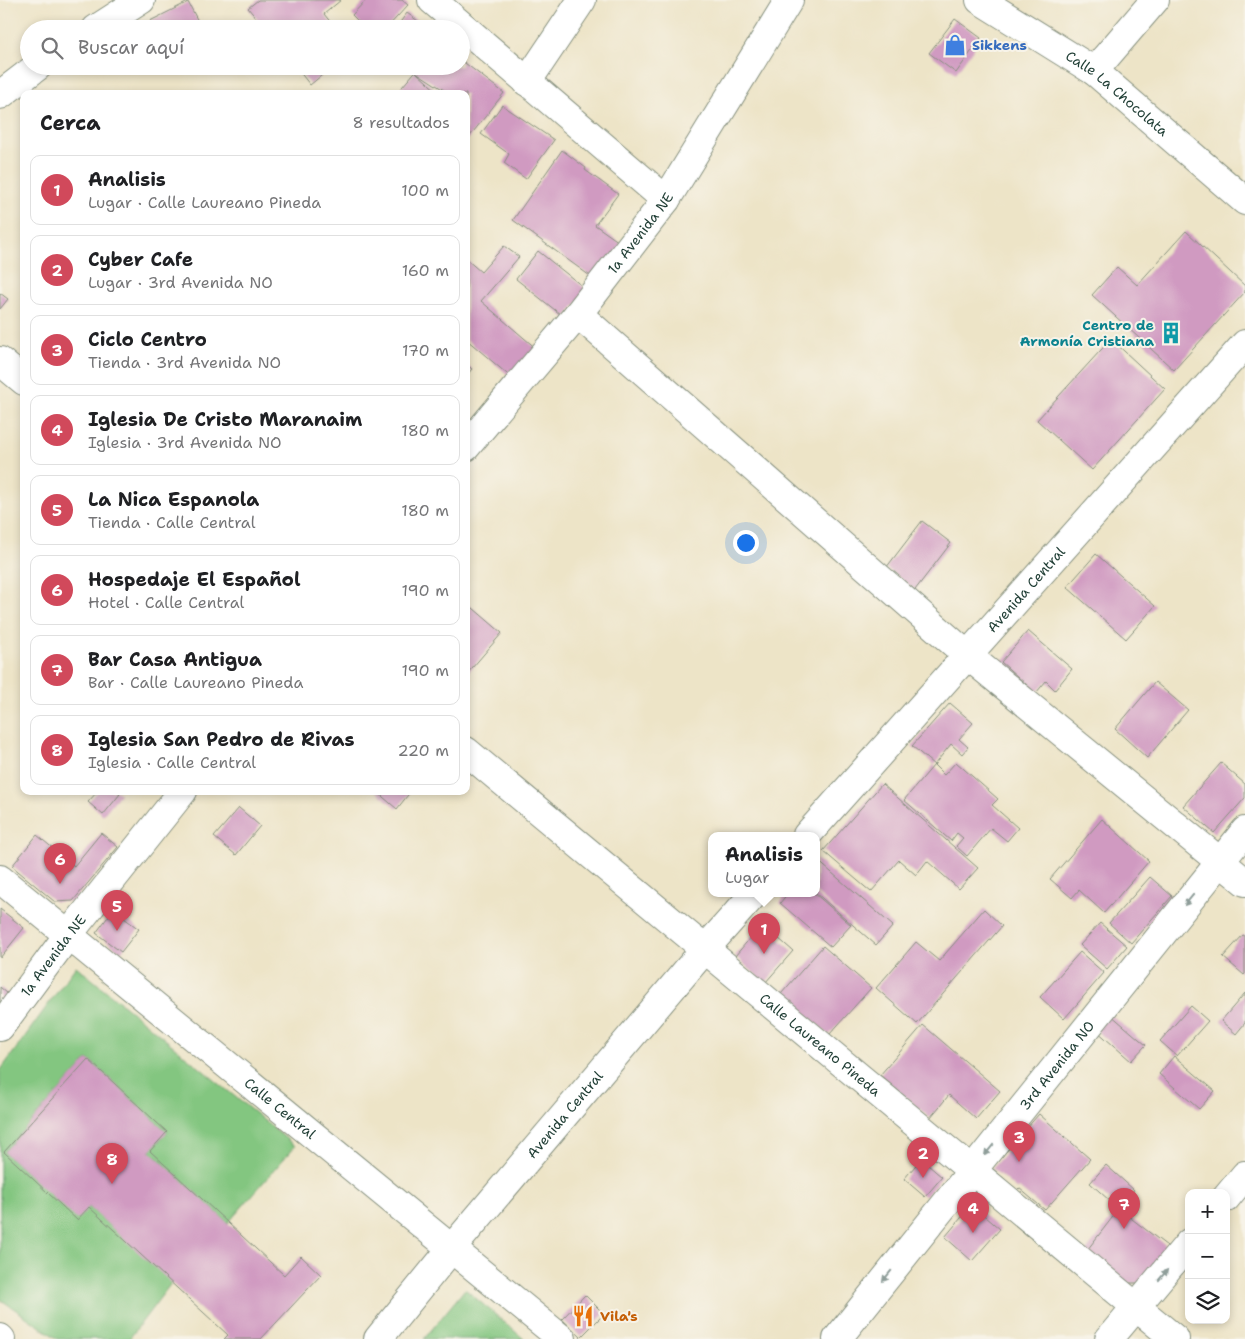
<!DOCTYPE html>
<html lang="es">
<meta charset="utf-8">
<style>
body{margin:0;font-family:"Shantell Sans",sans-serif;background:#f6f6f6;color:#202124}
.controls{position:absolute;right:15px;bottom:15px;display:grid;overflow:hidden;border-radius:10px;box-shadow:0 2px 8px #0003}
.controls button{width:45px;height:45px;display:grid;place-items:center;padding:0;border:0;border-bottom:1px solid #e0e0e0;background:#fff;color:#202124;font:25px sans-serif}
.you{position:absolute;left:745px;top:542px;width:18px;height:18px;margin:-12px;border:4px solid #fff;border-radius:50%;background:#1a73e8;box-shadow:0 0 0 8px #1a73e833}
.badge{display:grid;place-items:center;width:32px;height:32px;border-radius:50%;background:#d1495b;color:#fff;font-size:16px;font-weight:700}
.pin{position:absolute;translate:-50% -41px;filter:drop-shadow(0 1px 2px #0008)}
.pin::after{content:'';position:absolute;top:26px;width:18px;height:15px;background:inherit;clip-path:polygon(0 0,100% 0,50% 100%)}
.popup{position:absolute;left:708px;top:832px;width:112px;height:65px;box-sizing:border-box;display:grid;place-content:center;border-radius:10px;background:#fff;filter:drop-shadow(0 1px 4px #0005);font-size:16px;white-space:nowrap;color:#757577}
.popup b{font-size:19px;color:#202124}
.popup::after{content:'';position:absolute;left:50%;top:100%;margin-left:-10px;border:10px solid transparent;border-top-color:#fff}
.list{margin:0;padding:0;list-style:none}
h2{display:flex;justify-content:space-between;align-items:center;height:65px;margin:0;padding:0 20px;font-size:21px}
h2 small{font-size:16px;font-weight:400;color:#757577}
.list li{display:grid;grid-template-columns:32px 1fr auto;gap:15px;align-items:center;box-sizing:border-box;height:70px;margin:0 10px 10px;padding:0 10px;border:1px solid #e0e0e0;border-radius:10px}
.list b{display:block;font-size:19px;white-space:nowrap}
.list p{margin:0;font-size:16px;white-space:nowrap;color:#757577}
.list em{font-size:16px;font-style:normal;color:#757577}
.icon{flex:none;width:28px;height:28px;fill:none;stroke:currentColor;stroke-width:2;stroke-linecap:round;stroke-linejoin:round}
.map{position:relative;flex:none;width:1245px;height:1339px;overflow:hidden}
.search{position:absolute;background:#fff;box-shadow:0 2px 8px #0003;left:20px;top:20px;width:450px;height:55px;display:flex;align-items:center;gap:12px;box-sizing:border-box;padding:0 18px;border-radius:28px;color:#757577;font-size:19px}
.panel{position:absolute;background:#fff;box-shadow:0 2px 8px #0003;left:20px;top:90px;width:450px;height:705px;border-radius:10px}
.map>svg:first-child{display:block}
</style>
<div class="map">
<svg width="1245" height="1339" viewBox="0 0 1245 1339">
<rect width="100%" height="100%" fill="#f7f3e8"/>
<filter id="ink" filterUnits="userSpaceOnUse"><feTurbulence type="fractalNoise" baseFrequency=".02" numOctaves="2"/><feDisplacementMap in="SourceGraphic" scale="10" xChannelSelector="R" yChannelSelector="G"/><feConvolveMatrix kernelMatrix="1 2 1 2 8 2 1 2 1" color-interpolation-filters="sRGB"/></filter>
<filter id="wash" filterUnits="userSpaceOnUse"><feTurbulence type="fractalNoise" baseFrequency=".0096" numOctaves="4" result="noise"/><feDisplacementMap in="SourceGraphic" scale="20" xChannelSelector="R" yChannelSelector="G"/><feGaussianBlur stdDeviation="1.12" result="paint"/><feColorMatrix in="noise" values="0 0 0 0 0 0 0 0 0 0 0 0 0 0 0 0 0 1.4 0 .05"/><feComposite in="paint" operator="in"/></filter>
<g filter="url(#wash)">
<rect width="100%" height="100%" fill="#ede4c7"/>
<path fill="#83c680" stroke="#51825a" d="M76 966 295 1146 228 1223 150 1151 167 1132 88 1059 4 1152 77 1219 89 1207 172 1282 129 1339H58L0 1299V1071Z
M465 1289 524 1339H424Z"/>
<g id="blocks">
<path fill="#d09ac1" d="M258 0H341L324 14 336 29H265L248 8Z
M366 0H402L408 5 386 29H366L352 15Z
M188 2 202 29H154L150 21Z
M407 13 429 29H395Z
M955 19 981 38 956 73 929 53Z
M461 60 504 93 466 141V94H450L416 72 440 94H396L420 66H461Z
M174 66H185L176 71Z
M295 66H333L310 85Z
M502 105 554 140 526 179 504 163 509 154 481 134Z
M562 150 586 168 585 170 618 194 595 225 622 244 597 281 513 220Z
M1186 231 1245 286V292L1174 370 1092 295 1117 267 1137 285Z
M504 246 519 257 481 301 538 350 513 379 466 339V259L481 272Z
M538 251 587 290 565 318 516 279Z
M0 293 8 299 0 309Z
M1111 339 1165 389 1092 470 1037 420Z
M466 364 472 369 466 376Z
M922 521 951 543 915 590 886 568Z
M1096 554 1155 606 1126 639 1067 587Z
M466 602 502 633 466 675Z
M1028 631 1072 669 1055 690 1046 681 1036 693 1001 662Z
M1155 682 1188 710 1147 758 1115 729Z
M950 703 973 723 959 739 968 747 962 754 951 744 934 765 944 775 956 762 998 799 992 805 1018 828 1007 841 991 828 967 856 956 846 963 838 957 833 951 841 904 800 934 765 912 746Z
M1221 763 1245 784V798L1214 833 1183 806Z
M882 784 978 868 959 889 927 861 916 875 899 860 871 892 823 851Z
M98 791H117L120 794 103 815 88 802Z
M376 791H411L397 809Z
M239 808 260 826 236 855 214 837Z
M1102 819 1149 861 1104 913 1079 890 1072 898 1050 879Z
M101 833 118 847 73 901 55 902 12 866 37 835 74 866Z
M816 859 893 926 876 945 816 893Z
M1150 877 1172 896 1131 943 1109 923Z
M788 893H814L851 925 831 947 780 903Z
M0 909 24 928 0 958Z
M984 909 1002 926 917 1024 876 988 916 942 939 961Z
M113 910 139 929 121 952 96 933Z
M1100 923 1127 946 1107 969 1080 945Z
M762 924 793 951 765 983 735 956Z
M1243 935 1245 936V974L1244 975 1223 957Z
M823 946 871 988 829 1035 781 994Z
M1080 952 1104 973 1064 1019 1040 997Z
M0 987 8 994 0 1004Z
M1245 993V1023L1236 1034 1221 1021Z
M1191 1006 1208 1021 1177 1056 1160 1041Z
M1110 1014 1146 1045 1131 1061 1096 1030Z
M923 1025 1000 1091 976 1119 949 1095 930 1118 880 1075Z
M1174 1056 1215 1091 1199 1109 1159 1074Z
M88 1059 167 1132 150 1151 228 1223 284 1275 301 1256 321 1275 261 1339H224L228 1335 89 1207 77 1220 4 1152Z
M1039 1114 1090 1159 1045 1210 1019 1188 1017 1190 992 1168Z
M921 1159 942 1177 925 1197 904 1179Z
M1106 1165 1134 1190 1119 1209 1090 1183Z
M972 1205 1000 1229 972 1261 945 1237Z
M1119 1209 1171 1249 1144 1283H1120L1084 1254Z
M585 1295 604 1314 581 1337 562 1319Z"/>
</g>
</g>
<g filter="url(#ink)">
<use href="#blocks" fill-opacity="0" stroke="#86907e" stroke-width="1"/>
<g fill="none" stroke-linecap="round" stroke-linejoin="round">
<g stroke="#86907e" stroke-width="30">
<g id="street">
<path d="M432 0 666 200"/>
<path d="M1094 71 1155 0"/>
<path d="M527 82 582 0"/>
<path d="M578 314 967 655 1245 882"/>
<path d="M0 361 24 381"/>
<path id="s1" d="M466 447 578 314 666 200 789 0"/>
<path id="s2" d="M466 751 1175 1339"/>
<path id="s3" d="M807 835 1245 344"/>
<path id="s4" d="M0 879 562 1339"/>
<path id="s5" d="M0 1027 68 935 183 791"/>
<path d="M1226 1198 1245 1175"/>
<path id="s6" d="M378 1339 452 1248 705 949 755 893"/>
<path id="s7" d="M837 1339 1245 831"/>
<path d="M1109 1339 1189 1243"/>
</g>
</g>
<g stroke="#86907e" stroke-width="30">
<g id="secondary">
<path id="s8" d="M980 0 1094 71 1245 201"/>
<path d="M96 29 141 0"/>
<path d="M0 95 38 66"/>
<path d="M0 1338 1 1339"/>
</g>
</g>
<use href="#street" stroke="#fff" stroke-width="28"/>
<use href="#secondary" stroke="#fff" stroke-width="28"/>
</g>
<defs><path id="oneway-solid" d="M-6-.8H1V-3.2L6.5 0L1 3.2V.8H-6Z" transform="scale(1.25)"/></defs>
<g fill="#8f9e9a">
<use href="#oneway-solid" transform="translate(1189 900) rotate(129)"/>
<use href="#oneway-solid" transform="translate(989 1150) rotate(129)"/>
<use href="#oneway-solid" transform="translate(1163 1275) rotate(-50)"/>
<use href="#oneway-solid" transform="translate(887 1276) rotate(129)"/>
</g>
</g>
<defs>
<g id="shop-bare" transform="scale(1.725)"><path d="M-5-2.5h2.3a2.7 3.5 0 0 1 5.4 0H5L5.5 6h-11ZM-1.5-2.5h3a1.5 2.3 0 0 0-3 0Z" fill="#3f7fe0" stroke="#f7f3e8" stroke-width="2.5" paint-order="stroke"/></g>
<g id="building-bare" transform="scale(1.725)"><path d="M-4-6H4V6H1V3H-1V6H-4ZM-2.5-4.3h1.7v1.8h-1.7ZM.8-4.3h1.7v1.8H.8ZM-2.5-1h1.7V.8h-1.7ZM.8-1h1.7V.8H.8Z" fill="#0f9aa8" stroke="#f7f3e8" stroke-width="2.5" paint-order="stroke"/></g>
<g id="restaurant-bare" transform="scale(1.725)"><path d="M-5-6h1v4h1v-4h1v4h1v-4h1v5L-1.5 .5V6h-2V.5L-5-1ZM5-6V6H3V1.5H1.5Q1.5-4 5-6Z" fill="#e8710a" stroke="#f7f3e8" stroke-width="2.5" paint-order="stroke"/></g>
</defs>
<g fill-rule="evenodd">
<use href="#shop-bare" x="955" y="45"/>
<use href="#building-bare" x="1171" y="333"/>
<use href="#restaurant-bare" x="583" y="1316"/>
</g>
<g text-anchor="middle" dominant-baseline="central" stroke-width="4" stroke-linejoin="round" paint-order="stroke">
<g font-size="14" font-weight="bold" fill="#366cbe" stroke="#f7f3e8" text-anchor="start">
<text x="972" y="45">Sikkens</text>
</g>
<g font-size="14" fill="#1f3d34" stroke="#f7f3e8">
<text stroke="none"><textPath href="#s8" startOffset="166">Calle La Chocolata</textPath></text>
<text stroke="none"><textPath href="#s1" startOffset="276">1a Avenida NE</textPath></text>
<text stroke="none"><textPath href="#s3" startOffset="329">Avenida Central</textPath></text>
<text stroke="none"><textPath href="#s5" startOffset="89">1a Avenida NE</textPath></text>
<text stroke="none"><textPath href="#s2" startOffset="460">Calle Laureano Pineda</textPath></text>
<text stroke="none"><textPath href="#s7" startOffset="351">3rd Avenida NO</textPath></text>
<text stroke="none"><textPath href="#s4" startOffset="362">Calle Central</textPath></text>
<text stroke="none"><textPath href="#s6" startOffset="292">Avenida Central</textPath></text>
</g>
<g font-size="14" font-weight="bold" fill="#0d838f" stroke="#f7f3e8" text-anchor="end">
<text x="1154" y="325">Centro de<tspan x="1154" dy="16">Armonía Cristiana</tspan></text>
</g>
<g font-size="14" font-weight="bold" fill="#c56008" stroke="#f7f3e8" text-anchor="start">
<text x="600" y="1316">Vila's</text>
</g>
</g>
</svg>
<div class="controls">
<button>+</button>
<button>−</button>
<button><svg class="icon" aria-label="layers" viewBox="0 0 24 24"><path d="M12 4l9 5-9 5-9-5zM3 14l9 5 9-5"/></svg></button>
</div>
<div class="you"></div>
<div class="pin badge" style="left:764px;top:954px">1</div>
<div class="popup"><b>Analisis</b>Lugar</div>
<div class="pin badge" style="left:923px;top:1178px">2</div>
<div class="pin badge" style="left:1019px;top:1162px">3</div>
<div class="pin badge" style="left:973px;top:1233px">4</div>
<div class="pin badge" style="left:117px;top:931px">5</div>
<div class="pin badge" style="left:60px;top:884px">6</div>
<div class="pin badge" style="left:1124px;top:1229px">7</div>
<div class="pin badge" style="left:112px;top:1184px">8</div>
<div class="search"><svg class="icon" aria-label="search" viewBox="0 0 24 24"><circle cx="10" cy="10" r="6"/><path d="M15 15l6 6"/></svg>Buscar aquí</div>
<section class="panel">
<h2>Cerca<small>8 resultados</small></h2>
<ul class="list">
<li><span class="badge">1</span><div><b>Analisis</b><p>Lugar · Calle Laureano Pineda</p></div><em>100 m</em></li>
<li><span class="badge">2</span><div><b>Cyber Cafe</b><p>Lugar · 3rd Avenida NO</p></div><em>160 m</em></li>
<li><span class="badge">3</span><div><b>Ciclo Centro</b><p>Tienda · 3rd Avenida NO</p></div><em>170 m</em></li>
<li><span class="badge">4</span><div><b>Iglesia De Cristo Maranaim</b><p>Iglesia · 3rd Avenida NO</p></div><em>180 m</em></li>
<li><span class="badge">5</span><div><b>La Nica Espanola</b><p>Tienda · Calle Central</p></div><em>180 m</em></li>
<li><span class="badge">6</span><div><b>Hospedaje El Español</b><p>Hotel · Calle Central</p></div><em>190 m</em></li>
<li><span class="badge">7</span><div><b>Bar Casa Antigua</b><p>Bar · Calle Laureano Pineda</p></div><em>190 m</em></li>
<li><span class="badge">8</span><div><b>Iglesia San Pedro de Rivas</b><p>Iglesia · Calle Central</p></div><em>220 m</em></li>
</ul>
</section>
</div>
